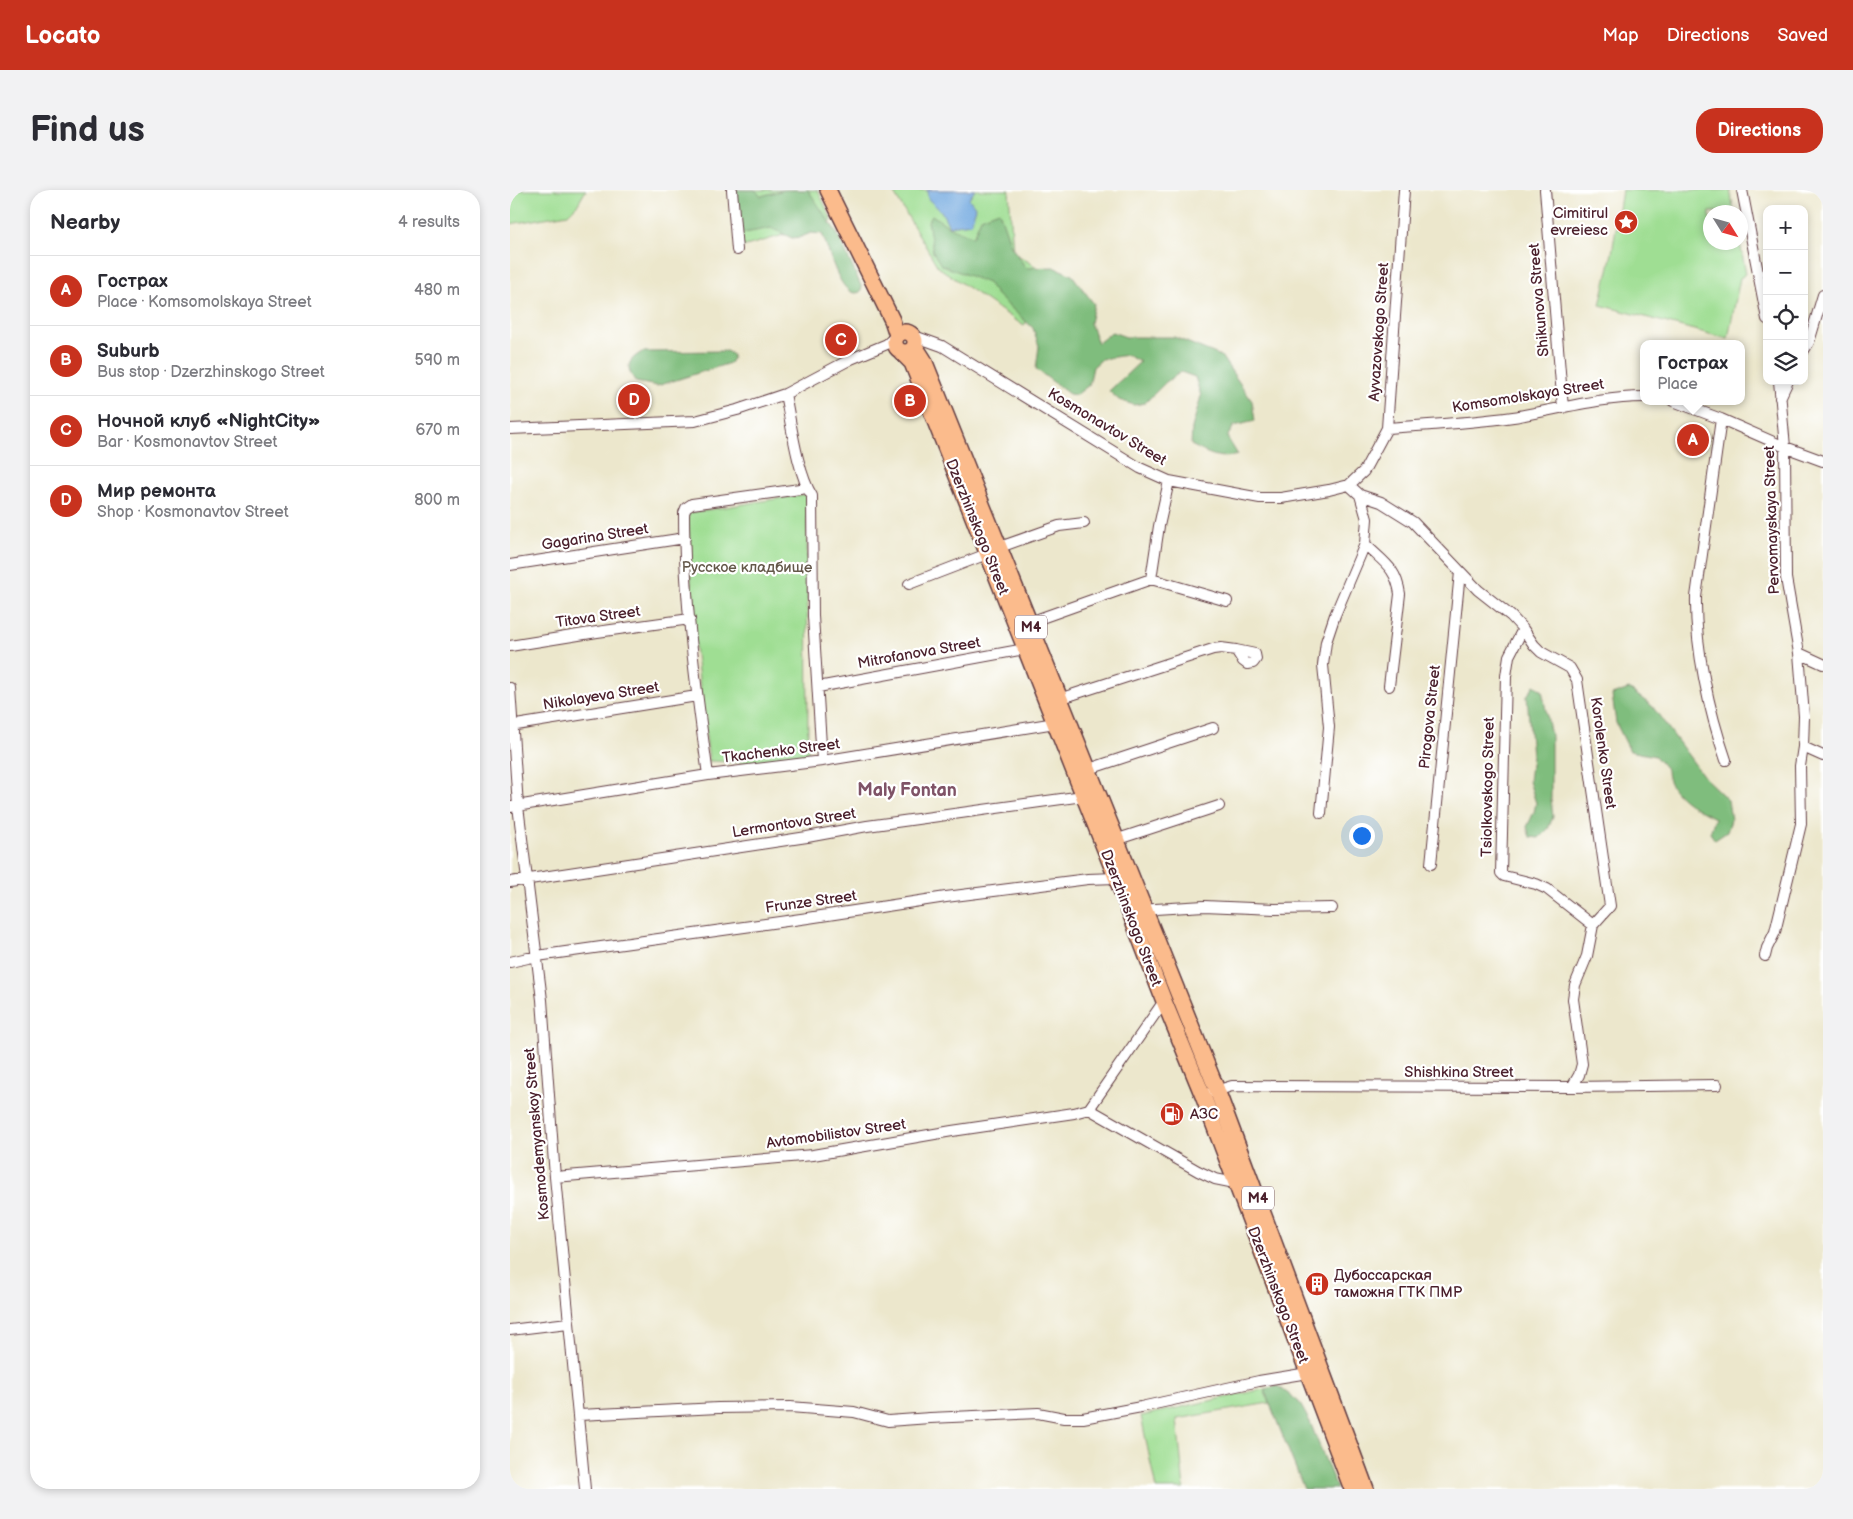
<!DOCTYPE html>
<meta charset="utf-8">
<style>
body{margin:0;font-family:"Balsamiq Sans",sans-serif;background:#f2f2f3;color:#2b2b33}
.controls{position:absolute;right:15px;top:15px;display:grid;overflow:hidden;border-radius:10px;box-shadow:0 2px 8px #0003}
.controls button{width:45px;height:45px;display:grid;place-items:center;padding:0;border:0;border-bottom:1px solid #e1e1e2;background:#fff;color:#2b2b33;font:25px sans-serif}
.compass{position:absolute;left:1193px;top:15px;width:45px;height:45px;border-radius:50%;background:#fff;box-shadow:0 2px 8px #0003;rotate:127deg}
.you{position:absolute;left:851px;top:645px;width:18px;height:18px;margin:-12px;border:4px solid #fff;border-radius:50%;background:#1a73e8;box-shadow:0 0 0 8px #1a73e833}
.badge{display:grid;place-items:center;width:32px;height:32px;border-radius:50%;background:#c8321e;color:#fff;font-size:16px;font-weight:700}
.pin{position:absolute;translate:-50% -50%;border:2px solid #fff;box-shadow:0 1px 5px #0006}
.popup{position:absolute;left:1130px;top:150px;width:105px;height:65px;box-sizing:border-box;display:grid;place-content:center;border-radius:10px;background:#fff;filter:drop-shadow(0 1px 4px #0005);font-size:16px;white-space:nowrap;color:#7c7c81}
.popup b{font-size:19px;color:#2b2b33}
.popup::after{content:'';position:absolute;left:50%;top:100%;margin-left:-10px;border:10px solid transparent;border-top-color:#fff}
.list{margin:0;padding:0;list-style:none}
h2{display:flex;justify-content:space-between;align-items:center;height:65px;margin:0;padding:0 20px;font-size:21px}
h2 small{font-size:16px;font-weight:400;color:#7c7c81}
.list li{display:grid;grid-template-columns:32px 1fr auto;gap:15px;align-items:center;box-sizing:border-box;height:70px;padding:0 20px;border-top:1px solid #e1e1e2}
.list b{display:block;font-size:19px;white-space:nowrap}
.list p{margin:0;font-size:16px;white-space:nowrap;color:#7c7c81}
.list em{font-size:16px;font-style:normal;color:#7c7c81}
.icon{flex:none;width:28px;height:28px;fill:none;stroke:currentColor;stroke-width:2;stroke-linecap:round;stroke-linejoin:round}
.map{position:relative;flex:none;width:1313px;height:1299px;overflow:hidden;border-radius:20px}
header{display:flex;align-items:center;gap:30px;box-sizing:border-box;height:70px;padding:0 25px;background:#c8321e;color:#fff}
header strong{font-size:24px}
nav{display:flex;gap:28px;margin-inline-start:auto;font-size:18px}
.intro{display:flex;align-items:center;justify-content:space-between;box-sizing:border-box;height:120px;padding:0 30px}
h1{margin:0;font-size:35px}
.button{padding:12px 22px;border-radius:20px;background:#c8321e;color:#fff;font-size:18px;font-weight:700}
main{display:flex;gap:30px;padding:0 30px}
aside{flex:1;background:#fff;border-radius:20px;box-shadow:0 2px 8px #0003}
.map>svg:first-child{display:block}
</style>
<header>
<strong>Locato</strong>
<nav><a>Map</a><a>Directions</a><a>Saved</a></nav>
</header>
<div class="intro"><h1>Find us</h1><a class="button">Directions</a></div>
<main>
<aside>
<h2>Nearby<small>4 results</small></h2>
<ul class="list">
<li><span class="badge">A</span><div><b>Гострах</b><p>Place · Komsomolskaya Street</p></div><em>480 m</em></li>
<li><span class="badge">B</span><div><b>Suburb</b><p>Bus stop · Dzerzhinskogo Street</p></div><em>590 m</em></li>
<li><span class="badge">C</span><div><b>Ночной клуб «NightCity»</b><p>Bar · Kosmonavtov Street</p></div><em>670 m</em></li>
<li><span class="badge">D</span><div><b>Мир ремонта</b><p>Shop · Kosmonavtov Street</p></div><em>800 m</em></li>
</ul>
</aside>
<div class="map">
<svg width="1313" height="1299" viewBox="0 0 1313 1299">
<rect width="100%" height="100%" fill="#fff"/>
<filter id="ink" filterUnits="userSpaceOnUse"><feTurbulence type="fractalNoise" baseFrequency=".02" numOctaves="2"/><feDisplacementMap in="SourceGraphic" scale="10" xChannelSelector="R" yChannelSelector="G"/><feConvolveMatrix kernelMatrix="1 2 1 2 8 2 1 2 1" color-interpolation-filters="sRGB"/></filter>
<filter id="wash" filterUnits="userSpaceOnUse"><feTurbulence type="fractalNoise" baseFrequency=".0096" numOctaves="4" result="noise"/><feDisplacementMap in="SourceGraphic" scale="20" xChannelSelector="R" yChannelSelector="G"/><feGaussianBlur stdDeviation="1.12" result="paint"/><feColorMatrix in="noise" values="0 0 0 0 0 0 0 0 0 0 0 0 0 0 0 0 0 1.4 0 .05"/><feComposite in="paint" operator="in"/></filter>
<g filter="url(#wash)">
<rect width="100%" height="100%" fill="#ece7cc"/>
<path fill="#9fde93" stroke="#747e5f" d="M0 0H76L68 14 58 24 0 34Z
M224 0H308L322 31 229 58Z
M382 0H499L503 62 541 86 514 136 428 77Z
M1112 0H1220L1224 22H1200V52L1230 53 1236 84 1230 88 1218 149 1090 115 1102 63Z
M297 304 298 569 269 566 270 572H262V574L199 571 183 440 178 323Z
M754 1199 759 1213 667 1229 674 1299H646L631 1226Z"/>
<path fill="#7fbd7d" stroke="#646e54" d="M223 0H245L251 6 274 0H298L327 43 352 98 350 102C330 111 319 58 312 44L301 43 291 47 282 48 261 38 230 44Z
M489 21 501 56 516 78 544 77 562 85 584 114 580 133 588 153 602 142 616 147H664L711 166 742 211 745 231 724 236 717 247 728 265C708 270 699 264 681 255L682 238 691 206 685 187 671 182 656 192 635 213 624 215 609 210 599 201 630 172 617 165 592 169 583 177 579 195 566 205 559 204 526 179 529 156 523 138 487 105 478 93 431 75 423 62 418 31 422 25 438 36 463 47 471 28Z
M216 161 222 164 223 168 220 173 147 196 126 192C115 177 117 171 132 162Z
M1024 495 1032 500 1041 546V609L1043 627 1038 639 1029 648 1020 647 1017 637 1024 622 1026 613 1019 591 1022 566 1017 506Z
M1119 499 1142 516 1195 588 1218 610 1221 630 1217 642 1205 650 1200 643 1205 628C1185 618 1157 604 1157 580L1145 566 1120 561 1106 533 1102 505Z
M768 1196 789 1212 800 1232 827 1299H794L754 1199Z"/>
<path fill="#71a8df" stroke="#5e6485" d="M417 0H465L459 9 466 18 461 33 439 36 431 21 418 9Z"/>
</g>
<g filter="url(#ink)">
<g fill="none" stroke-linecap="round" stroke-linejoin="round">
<g stroke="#623d43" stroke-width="12">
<path id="minor" d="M222 0 227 60
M1035 0 1053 218
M1232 0 1257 129
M404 146 432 156 630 278 659 291 750 308H771L819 300 839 295 854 281 877 238 894 0
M1294 160 1299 152 1313 105
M275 204C281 232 287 282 302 306L303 426 312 571
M1270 208 1278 191
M1163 211 1211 229 1275 257 1313 271
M1211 229 1186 407C1185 458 1199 521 1216 570
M877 238C919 235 961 233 1003 227 1046 220 1090 207 1134 207
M0 239 185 231 227 220 275 204 341 169 377 154 387 145
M839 295 850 305 871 312 903 332 968 400 1001 426 1013 439 1024 455 1031 462 1060 478 1067 490 1100 716 1083 735 1077 766 1065 795 1063 809 1072 874 1069 885 1062 897
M855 354C873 372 886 377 890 404L879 496
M490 357 549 336 574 333
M0 375 175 348
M641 389 717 411
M399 394 477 364
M520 432 641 389 649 336 659 291
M1013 439 999 466 996 486 991 683 994 686 1026 694 1037 699 1083 735
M0 456 87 442 180 429
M1289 463 1313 474
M308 497 515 459
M0 498 8 616 32 810 45 987 75 1299
M549 509 703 459 711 458 726 460 733 471 737 474 743 473 746 469 745 464 726 460
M0 536 187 506
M1293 557 1313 566
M579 579 703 538
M198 585C186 499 174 410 174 323L176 318 182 314 297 298
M0 617 198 585 312 571 545 533
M811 623 819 537 813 475 816 452 825 425 855 354 857 329 850 305
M605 650 709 616
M921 674 950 382
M0 692 297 647 357 636 573 606
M629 720 694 716 765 719 822 718
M1255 766 1257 758 1265 742 1291 634 1290 576 1293 557 1294 526 1289 463 1276 388 1275 257 1269 191
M0 772 27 766 298 728 436 707 578 689 606 688
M654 811 579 919 688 981 705 989 725 993
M702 902 722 896 1062 897 1207 895
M45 987 303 965 442 941 564 923 579 919
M0 1140 58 1133
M69 1225 208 1218 280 1217 344 1222 378 1231 420 1228 528 1223 554 1228H573L631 1217 749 1191 798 1183"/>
</g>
<g stroke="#623d43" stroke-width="18">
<path id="highway" d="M318 0 382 130 387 145
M385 152a10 10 0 1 1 20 0a10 10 0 1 1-20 0Z
M405 156 414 170 707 900 856 1299
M391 162 402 173 619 720 654 811 693 906 842 1299"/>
</g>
<use href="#minor" stroke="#fff" stroke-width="10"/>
<use href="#highway" stroke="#fbbb8c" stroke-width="15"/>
</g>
</g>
<defs>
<g id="sight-disc" transform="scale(1.25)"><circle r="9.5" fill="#c8321e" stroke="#fff"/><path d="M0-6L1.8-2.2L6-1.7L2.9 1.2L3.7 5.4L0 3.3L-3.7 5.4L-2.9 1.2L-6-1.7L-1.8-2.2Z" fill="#fff"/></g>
<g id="fuel-disc" transform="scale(1.25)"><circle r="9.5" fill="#c8321e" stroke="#fff"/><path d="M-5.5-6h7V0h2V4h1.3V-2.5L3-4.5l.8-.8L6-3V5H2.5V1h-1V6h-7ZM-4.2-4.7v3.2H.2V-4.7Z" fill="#fff"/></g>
<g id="building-disc" transform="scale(1.25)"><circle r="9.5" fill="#c8321e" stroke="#fff"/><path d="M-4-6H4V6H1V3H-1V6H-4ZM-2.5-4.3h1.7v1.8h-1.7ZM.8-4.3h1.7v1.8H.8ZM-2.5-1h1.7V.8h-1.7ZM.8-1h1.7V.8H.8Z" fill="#fff"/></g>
</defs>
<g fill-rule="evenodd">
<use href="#sight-disc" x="1116" y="32"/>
<use href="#fuel-disc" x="662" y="924"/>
<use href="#building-disc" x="807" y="1094"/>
</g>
<g text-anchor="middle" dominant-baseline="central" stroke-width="4.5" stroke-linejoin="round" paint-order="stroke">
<g fill="#fff" stroke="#80626b" stroke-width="1">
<rect x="505" y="425.5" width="32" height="23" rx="4"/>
<rect x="732" y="996.5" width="32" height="23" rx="4"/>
</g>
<g font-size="14" font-weight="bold" fill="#4a1f2b">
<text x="521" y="437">M4</text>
<text x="748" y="1008">M4</text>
</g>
<g font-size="15" fill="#4a1f2b" stroke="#fff" text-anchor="start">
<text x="1098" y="23" text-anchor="end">Cimitirul<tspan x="1098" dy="17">evreiesc</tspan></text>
<text x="680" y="924">АЗС</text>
<text x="824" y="1085">Дубоссарская<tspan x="824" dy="17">таможня ГТК ПМР</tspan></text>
</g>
<g font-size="15" fill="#4a1f2b" stroke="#fff">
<text transform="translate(1029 110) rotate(-95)">Shikunova Street</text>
<text transform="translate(869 142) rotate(-86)">Ayvazovskogo Street</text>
<text transform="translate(1018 206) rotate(-9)">Komsomolskaya Street</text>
<text transform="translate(597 237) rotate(31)">Kosmonavtov Street</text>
<text transform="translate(1262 330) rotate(-92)">Pervomayskaya Street</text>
<text transform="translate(467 337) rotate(68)">Dzerzhinskogo Street</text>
<text transform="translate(85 347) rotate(-9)">Gagarina Street</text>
<text transform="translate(88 427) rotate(-8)">Titova Street</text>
<text transform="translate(409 463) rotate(-10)">Mitrofanova Street</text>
<text transform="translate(91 506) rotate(-9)">Nikolayeva Street</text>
<text transform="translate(920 527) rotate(-84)">Pirogova Street</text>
<text transform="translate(271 561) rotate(-7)">Tkachenko Street</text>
<text transform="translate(1093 563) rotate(82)">Korolenko Street</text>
<text transform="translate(978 597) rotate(-89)">Tsiolkovskogo Street</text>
<text transform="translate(284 633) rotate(-9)">Lermontova Street</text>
<text transform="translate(301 712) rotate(-8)">Frunze Street</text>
<text transform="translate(621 728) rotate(69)">Dzerzhinskogo Street</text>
<text x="949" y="882">Shishkina Street</text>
<text transform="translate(27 944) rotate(-95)">Kosmodemyanskoy Street</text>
<text transform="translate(326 944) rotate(-8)">Avtomobilistov Street</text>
<text transform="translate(768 1105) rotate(69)">Dzerzhinskogo Street</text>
</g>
<g font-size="15" fill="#64584a" stroke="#fff">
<text x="237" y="377">Русское кладбище</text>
</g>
<g font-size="18" font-weight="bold" fill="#7f5367" stroke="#fff">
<text x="397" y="600">Maly Fontan</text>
</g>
</g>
</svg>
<div class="controls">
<button>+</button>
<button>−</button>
<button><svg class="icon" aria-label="locate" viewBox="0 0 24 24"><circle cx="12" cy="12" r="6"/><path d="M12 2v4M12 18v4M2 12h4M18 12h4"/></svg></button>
<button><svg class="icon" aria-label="layers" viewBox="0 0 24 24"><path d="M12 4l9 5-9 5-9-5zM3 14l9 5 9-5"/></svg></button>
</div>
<svg class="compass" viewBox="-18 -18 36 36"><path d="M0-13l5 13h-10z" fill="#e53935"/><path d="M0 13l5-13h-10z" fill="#7c7c81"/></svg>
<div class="you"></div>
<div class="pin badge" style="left:1183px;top:250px">A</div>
<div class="popup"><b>Гострах</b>Place</div>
<div class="pin badge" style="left:400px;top:211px">B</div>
<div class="pin badge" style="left:331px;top:150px">C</div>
<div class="pin badge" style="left:124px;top:210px">D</div>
</div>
</main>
